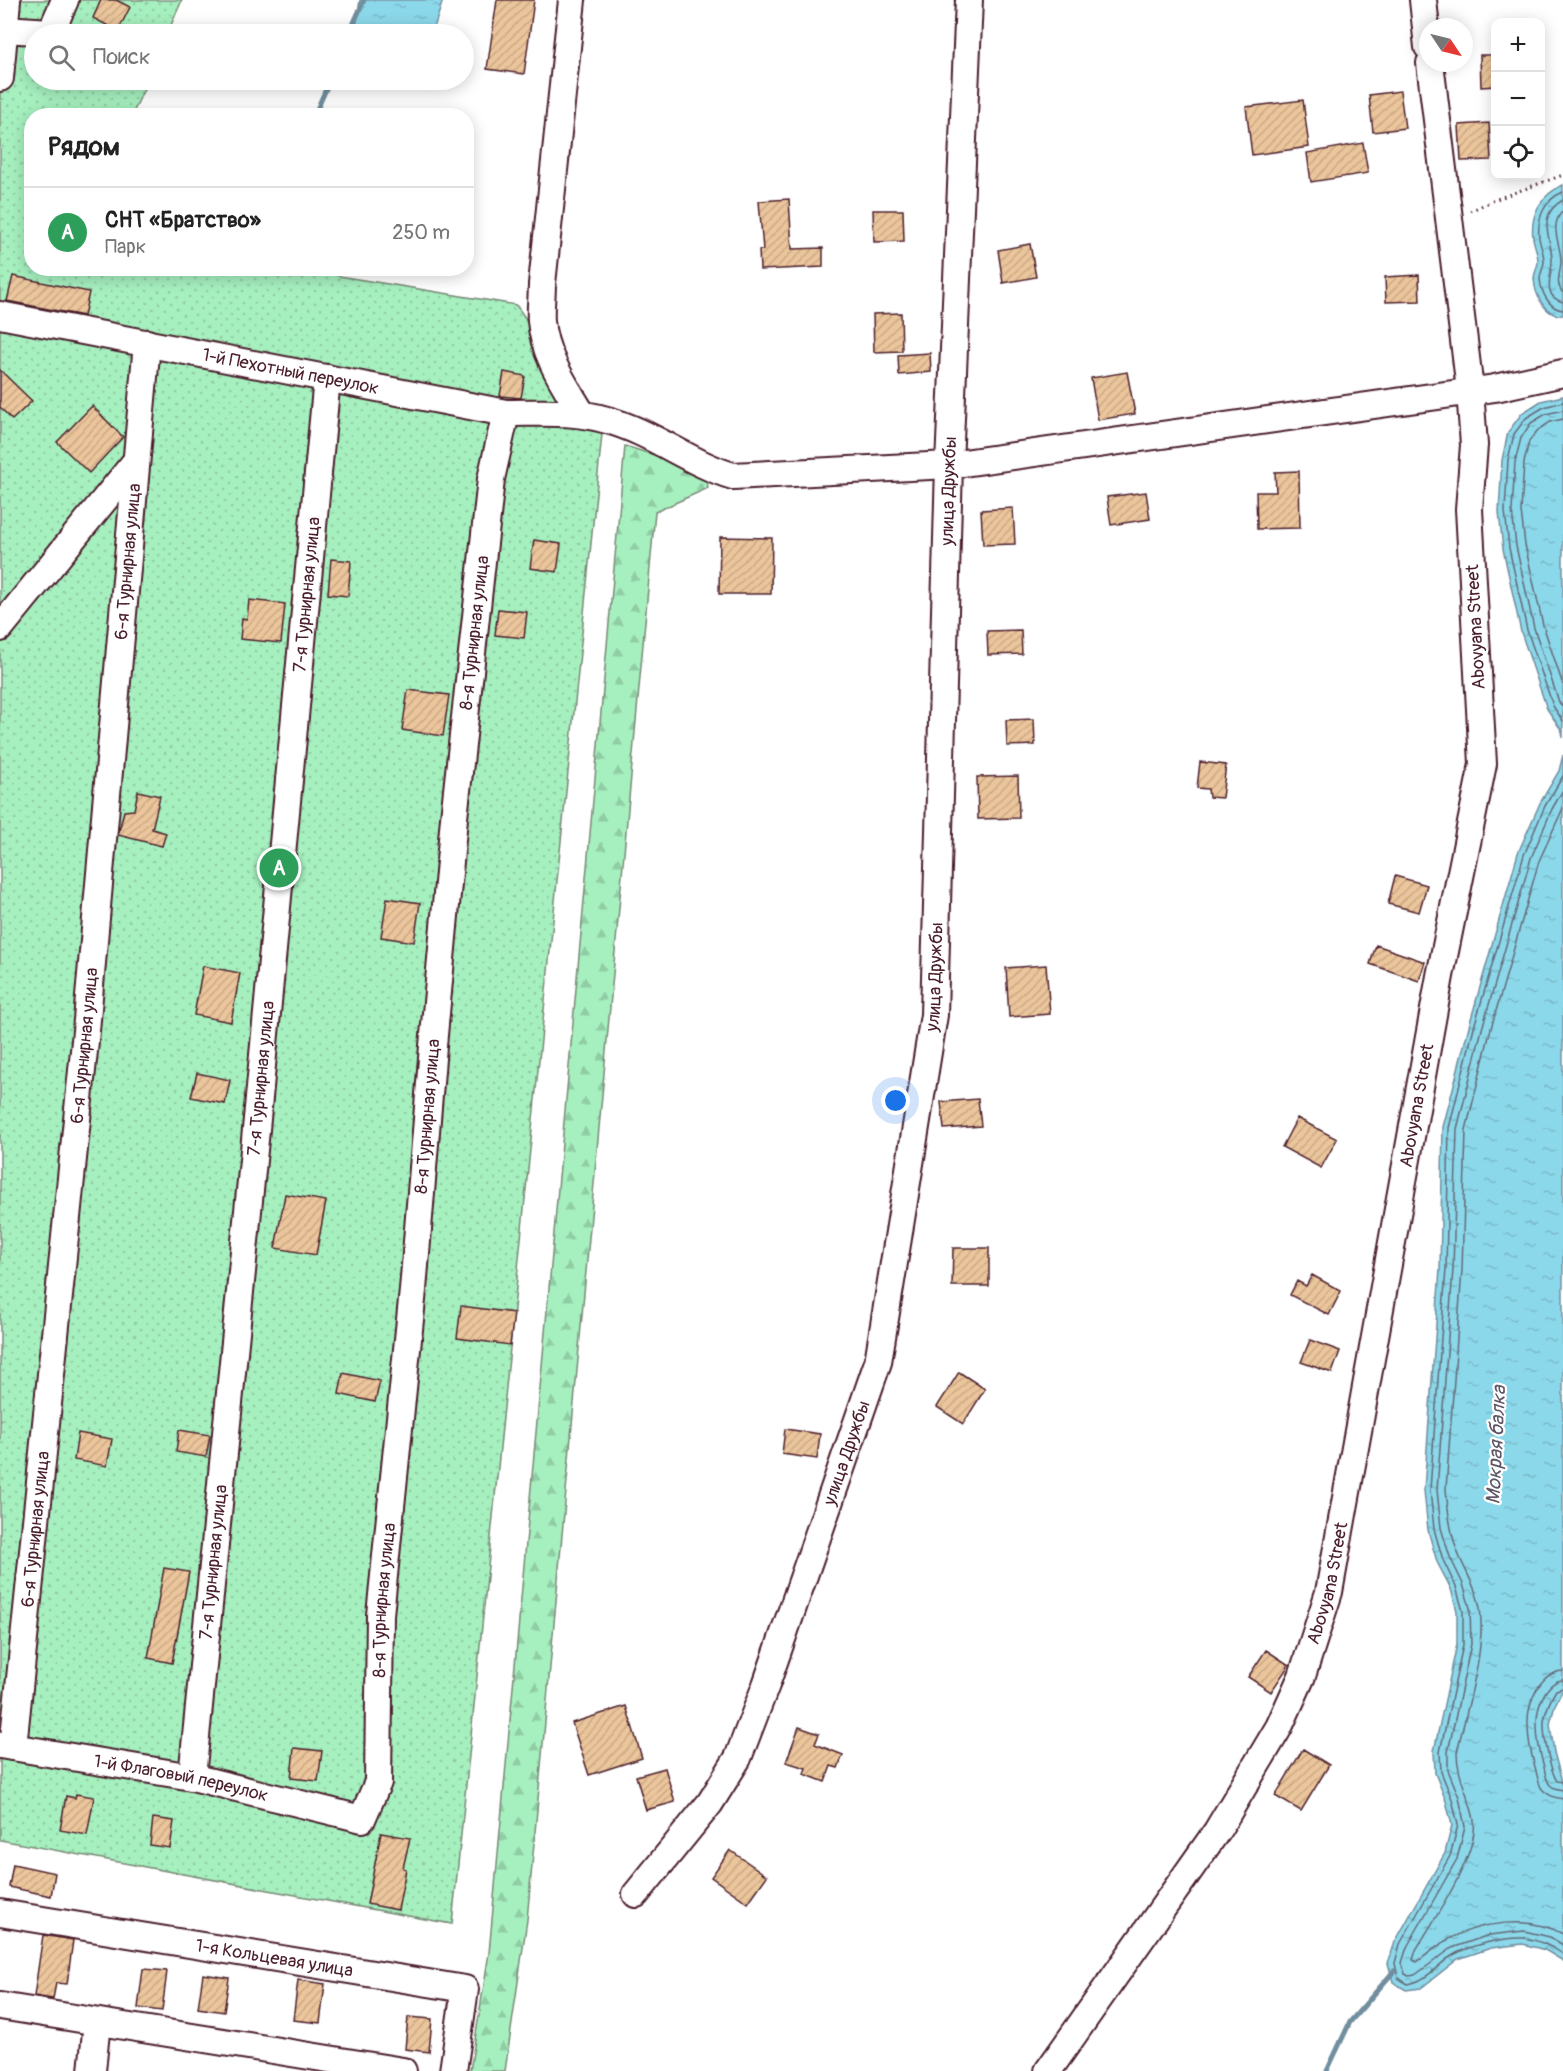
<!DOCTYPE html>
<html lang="ru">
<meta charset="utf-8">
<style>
body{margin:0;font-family:Pangolin,sans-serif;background:#f6f6f6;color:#222}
.controls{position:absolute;right:18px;top:18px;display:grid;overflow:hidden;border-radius:12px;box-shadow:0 3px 15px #0003}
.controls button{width:54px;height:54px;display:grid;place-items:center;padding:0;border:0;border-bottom:2px solid #e0e0e0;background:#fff;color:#222;font:30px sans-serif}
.compass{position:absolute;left:1419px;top:18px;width:54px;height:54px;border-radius:50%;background:#fff;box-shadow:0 3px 15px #0003;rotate:125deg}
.you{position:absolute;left:896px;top:1101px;width:21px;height:21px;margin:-15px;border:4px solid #fff;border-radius:50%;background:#1a73e8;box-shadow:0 0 0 9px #1a73e833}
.badge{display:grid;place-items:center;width:39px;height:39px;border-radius:50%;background:#d1495b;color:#fff;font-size:20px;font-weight:700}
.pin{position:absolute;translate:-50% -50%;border:3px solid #fff;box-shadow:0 2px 6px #0006}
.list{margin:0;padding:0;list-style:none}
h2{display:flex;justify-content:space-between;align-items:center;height:78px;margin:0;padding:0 24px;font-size:26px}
h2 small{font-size:20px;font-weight:400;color:#767676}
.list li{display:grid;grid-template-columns:39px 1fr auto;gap:18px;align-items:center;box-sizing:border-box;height:90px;padding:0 24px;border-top:2px solid #e0e0e0}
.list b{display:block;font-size:22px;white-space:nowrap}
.list p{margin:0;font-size:20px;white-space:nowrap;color:#767676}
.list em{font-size:20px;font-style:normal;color:#767676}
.icon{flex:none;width:33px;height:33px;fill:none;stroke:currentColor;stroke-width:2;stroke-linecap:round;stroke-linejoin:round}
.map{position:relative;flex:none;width:1563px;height:2071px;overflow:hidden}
.search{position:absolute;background:#fff;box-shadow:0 3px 15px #0003;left:24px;top:24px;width:450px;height:66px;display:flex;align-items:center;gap:15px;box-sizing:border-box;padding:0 21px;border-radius:33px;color:#767676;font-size:22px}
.panel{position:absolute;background:#fff;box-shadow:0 3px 15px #0003;left:24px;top:108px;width:450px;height:168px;border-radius:24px}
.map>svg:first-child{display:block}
</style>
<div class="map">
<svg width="1563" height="2071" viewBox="0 0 1563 2071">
<defs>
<pattern id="green-dots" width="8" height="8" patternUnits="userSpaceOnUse" patternTransform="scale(1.5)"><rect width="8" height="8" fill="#a6f0bf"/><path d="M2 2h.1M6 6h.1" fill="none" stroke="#90cda4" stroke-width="1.8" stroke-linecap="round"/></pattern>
<pattern id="forest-firs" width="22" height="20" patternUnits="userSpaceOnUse" patternTransform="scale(1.5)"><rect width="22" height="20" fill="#a6f0bf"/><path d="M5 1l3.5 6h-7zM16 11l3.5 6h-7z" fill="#90cda4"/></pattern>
<pattern id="water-ripples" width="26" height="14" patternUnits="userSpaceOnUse" patternTransform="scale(1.5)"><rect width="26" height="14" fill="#8bd8ea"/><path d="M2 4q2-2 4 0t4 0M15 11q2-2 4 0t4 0" fill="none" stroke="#79b9c9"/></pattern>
<pattern id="building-hatch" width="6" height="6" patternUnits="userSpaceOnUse" patternTransform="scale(1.5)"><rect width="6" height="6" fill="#ebc59b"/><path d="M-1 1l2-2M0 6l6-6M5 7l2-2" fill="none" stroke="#cba986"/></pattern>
</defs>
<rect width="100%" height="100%" fill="#fff"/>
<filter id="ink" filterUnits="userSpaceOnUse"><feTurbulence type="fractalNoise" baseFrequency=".0167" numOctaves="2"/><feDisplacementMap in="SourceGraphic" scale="12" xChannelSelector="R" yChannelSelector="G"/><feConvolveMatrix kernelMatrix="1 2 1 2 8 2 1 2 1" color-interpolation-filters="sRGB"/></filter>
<g filter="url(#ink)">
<path fill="url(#green-dots)" stroke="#788875" stroke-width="1.5" d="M0 0H182L167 34H34V80H148L132 115 32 116V268L323 269 339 276 516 305 567 377 603 424 452 1924 0 1840Z"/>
<path fill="url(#forest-firs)" stroke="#788875" stroke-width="1.5" d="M625 446 706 471 708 488 655 512 527 1920 505 2071H470L489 1953Z"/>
<path fill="url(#water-ripples)" stroke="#718e9e" stroke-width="1.5" d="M360 0H443L432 34H355Z
M1563 185V315C1545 317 1535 295 1534 279 1534 273 1538 267 1538 261 1538 253 1534 245 1533 238 1530 214 1541 195 1563 185Z
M1563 396V738L1562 731 1547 709 1521 632 1503 549 1499 512 1502 460 1508 432 1522 413 1541 401Z
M1563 755V1689L1555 1705 1550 1724 1554 1752 1563 1786V1961L1545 1950 1523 1944 1491 1948 1458 1959 1421 1988 1406 1990 1393 1982 1388 1963 1395 1942 1445 1853 1452 1825 1446 1801 1435 1773 1434 1751 1457 1644V1611L1451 1589 1437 1562 1428 1530 1424 1490 1440 1269 1443 1127 1469 1026 1518 853 1540 803 1559 771Z"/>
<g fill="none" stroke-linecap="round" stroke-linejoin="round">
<path stroke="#646977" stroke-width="1.5" d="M1563 192C1544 200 1537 218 1539 238 1540 245 1544 253 1544 261 1544 267 1540 273 1540 279 1541 292 1549 309 1563 310
M1563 200C1535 216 1552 237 1552 261 1552 274 1541 297 1563 302
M1563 211C1548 225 1561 244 1561 261 1561 274 1554 282 1563 293
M1563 402 1544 407 1526 418 1514 434 1508 460 1505 511 1509 548 1527 630 1553 706 1563 721
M1563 410 1546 414 1531 423 1521 438 1515 462 1512 511 1516 546 1534 628 1559 702 1563 708
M1563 419 1550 422 1538 430 1529 441 1524 463 1521 511 1525 545 1543 625 1563 685
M1563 776 1545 806 1524 855 1474 1027 1449 1128 1446 1269 1430 1490 1434 1529 1443 1560 1456 1587 1463 1611V1645L1440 1752 1441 1772 1452 1799 1458 1825 1450 1856 1400 1944 1395 1963 1398 1978 1408 1984C1428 1981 1438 1963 1455 1954 1471 1945 1505 1937 1524 1938 1538 1940 1551 1946 1563 1954
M1563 790 1552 809 1531 858 1482 1029 1457 1129 1453 1269 1437 1490 1441 1528 1450 1557 1463 1584 1470 1608 1471 1644 1448 1752V1770L1459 1797 1465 1827 1457 1859 1407 1947 1402 1963 1405 1974 1409 1976 1415 1975 1452 1948 1489 1935 1524 1931 1550 1937 1563 1945
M1563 808 1539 861 1490 1032 1466 1130 1462 1270 1446 1489C1448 1511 1450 1532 1458 1553 1465 1571 1477 1588 1480 1608 1486 1653 1466 1709 1457 1753 1457 1777 1470 1797 1474 1820 1479 1854 1433 1921 1416 1950L1413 1960 1417 1962C1427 1955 1437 1946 1447 1940 1479 1922 1531 1915 1563 1934
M1563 1671C1539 1672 1527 1704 1528 1725 1528 1739 1531 1754 1535 1767 1537 1774 1538 1783 1542 1789 1548 1796 1555 1798 1563 1799
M1563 1680C1545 1681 1536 1709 1537 1725 1537 1739 1540 1754 1544 1767 1545 1773 1546 1780 1550 1785 1554 1789 1558 1789 1563 1790
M1563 1688 1556 1690C1550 1700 1546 1710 1544 1721 1543 1734 1550 1771 1557 1781L1563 1782"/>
<path stroke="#718e9e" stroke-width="5" d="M349 34 364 0
M314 116 330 80
M1327 2071 1350 2022 1394 1971"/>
</g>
<path fill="url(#building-hatch)" stroke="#4a1f2b" stroke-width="1.5" d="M101 0H116L130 7 118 31 93 18Z
M497 0H534L524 74 487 69Z
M1480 55H1496V86L1481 87Z
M1400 91 1405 128 1373 132 1369 95Z
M1303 100 1309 147 1252 155 1246 107Z
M1489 123 1491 160 1461 161 1459 125Z
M1363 143 1368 173 1311 182 1307 153Z
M789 199 792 249 823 248V267L760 270 759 250H763L759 201Z
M873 210H903L904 241 874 242Z
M1030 244 1036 277 1003 283 998 250Z
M1419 275 1420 301 1386 302 1385 277Z
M13 276 89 292 84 316 7 301Z
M901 313 902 351 874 352 873 314Z
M930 353 931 372 899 375 898 355Z
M0 370 32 401 12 420 0 407Z
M504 372 525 376 521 398 500 396Z
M1127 372 1135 414 1098 420 1091 378Z
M92 406 123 437 89 473 57 442Z
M1299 471 1300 528 1257 529 1256 492H1276L1275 472Z
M1146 492 1150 519 1111 525 1107 497Z
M1013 508 1015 544 983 545 981 510Z
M720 537 772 538 771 594H719Z
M534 540 561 544 557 572 530 568Z
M331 559 351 561 348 596 328 594Z
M249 600 285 604 281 643 240 639 242 618 247 619Z
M498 609 527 612 524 638 495 635Z
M1021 630 1022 654 988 655 987 631Z
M408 690 449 695 443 736 402 730Z
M1034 719 1035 745 1007 746 1006 720Z
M1200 762 1226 765 1222 798 1209 797 1208 789 1197 788Z
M1018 776 1019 818 978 819 977 777Z
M138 791 160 796 152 829 166 833 162 846 118 835 124 811 134 810Z
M1395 876 1427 885 1419 912 1388 904Z
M387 898 420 903 414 942 381 937Z
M1376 945 1425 962 1419 981 1370 964Z
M1046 965 1050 1014 1009 1017 1006 968Z
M203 966 240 973 231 1022 194 1015Z
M197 1073 230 1080 225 1104 191 1097Z
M978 1099 981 1126 944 1129 941 1102Z
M1297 1118 1337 1139 1321 1168 1282 1147Z
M285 1194 326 1201 316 1255 275 1248Z
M953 1248H989V1286H952Z
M1312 1275 1341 1291 1329 1315 1290 1295 1297 1281 1306 1286Z
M461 1306 514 1313 510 1345 457 1338Z
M1310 1340 1340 1351 1332 1373 1301 1362Z
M959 1372 985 1389 963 1424 937 1407Z
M343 1373 380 1381 375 1402 339 1394Z
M785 1429 820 1434 817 1459 782 1454Z
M179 1430 210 1435 206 1457 176 1452Z
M78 1433 112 1439 107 1466 74 1460Z
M164 1568 189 1572 172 1663 148 1658Z
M1266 1650 1289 1665 1271 1692 1248 1677Z
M626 1706 642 1758 589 1775 572 1723Z
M799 1727 819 1734 815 1744 843 1755 838 1768 831 1766 825 1782 804 1774 806 1768 786 1762Z
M294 1748 322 1751 318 1781 291 1778Z
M1303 1749 1329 1765 1301 1811 1275 1796Z
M665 1768 675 1802 646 1810 636 1776Z
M76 1794 94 1797 87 1835 60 1830 66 1796 75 1798Z
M153 1818 174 1821 170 1848 150 1845Z
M381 1833 410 1838 403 1868 406 1869 398 1910 367 1904Z
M730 1850 767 1876 748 1903 711 1877Z
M13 1864 55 1873 51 1896 9 1887Z
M43 1935 73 1940 67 1984 56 1983 53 1999 34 1996Z
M143 1969 167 1971 162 2011 138 2008Z
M203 1974 229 1978 224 2012 198 2008Z
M298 1980 325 1984 320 2023 293 2020Z
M408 2017 432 2019 429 2052 405 2049Z"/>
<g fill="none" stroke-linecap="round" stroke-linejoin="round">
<g stroke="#4a1f2b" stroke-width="30">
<g id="minor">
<path d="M572 0 542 284C542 296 540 309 541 321 544 356 565 385 582 414"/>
<path d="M1423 0 1428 47"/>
<path d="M4 29 51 32 65 0"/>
<path d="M0 78 7 0"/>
<path id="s1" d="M0 315 506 413C540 413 575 410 607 420 652 432 689 463 733 476L949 465 1495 388 1563 373"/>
<path d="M0 628 136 461"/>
<path id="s2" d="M0 1745 192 1777 362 1819 378 1782 380 1615 413 1290 433 1046 454 818 491 479 506 413"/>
<path id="s3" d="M13 1747 86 1031 147 343"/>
<path id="s4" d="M192 1777 255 1140 327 378"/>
<path id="s5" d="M636 1894 710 1803 738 1758 766 1685 878 1362 934 1015 949 465 969 0"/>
<path id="s6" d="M0 1913 465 1989 453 2071"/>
<path d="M0 2006 403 2071"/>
<path d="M92 2071 97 2022"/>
<path id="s7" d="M1048 2071 1217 1831 1279 1727 1302 1676 1329 1592 1440 976 1483 764 1469 509 1474 445 1470 390 1430 63"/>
</g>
</g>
<path stroke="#4a1f2b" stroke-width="3" stroke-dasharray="1.5 4.5" stroke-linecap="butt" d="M1470 211 1494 200 1563 175"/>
<use href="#minor" stroke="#fff" stroke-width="26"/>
</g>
</g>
<g text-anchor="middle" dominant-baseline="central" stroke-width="4.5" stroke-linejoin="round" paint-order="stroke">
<g font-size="18" fill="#4a1f2b" stroke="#fff">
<text stroke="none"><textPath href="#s1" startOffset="296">1-й Пехотный переулок</textPath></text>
<text stroke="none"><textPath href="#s5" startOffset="1466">улица Дружбы</textPath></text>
<text stroke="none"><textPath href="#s3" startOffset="1191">6-я Турнирная улица</textPath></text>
<text stroke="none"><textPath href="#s4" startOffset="1188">7-я Турнирная улица</textPath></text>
<text transform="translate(1476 627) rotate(-93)">Abovyana Street</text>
<text stroke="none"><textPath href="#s2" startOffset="1564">8-я Турнирная улица</textPath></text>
<text stroke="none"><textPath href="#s5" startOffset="980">улица Дружбы</textPath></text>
<text stroke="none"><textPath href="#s3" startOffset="705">6-я Турнирная улица</textPath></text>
<text stroke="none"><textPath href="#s4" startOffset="702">7-я Турнирная улица</textPath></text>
<text stroke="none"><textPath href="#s7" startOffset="1053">Abovyana Street</textPath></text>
<text stroke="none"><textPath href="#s2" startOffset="1078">8-я Турнирная улица</textPath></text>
<text stroke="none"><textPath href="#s5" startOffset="494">улица Дружбы</textPath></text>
<text stroke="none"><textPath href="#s3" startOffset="219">6-я Турнирная улица</textPath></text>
<text stroke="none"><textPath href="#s4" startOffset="216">7-я Турнирная улица</textPath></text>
<text stroke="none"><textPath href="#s7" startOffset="567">Abovyana Street</textPath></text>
<text stroke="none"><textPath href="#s2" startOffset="592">8-я Турнирная улица</textPath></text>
<text stroke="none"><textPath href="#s2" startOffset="184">1-й Флаговый переулок</textPath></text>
<text stroke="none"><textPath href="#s6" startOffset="278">1-я Кольцевая улица</textPath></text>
</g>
<g font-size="20" font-style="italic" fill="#5e5664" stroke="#fff">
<text transform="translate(1496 1445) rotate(-87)">Мокрая балка</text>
</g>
</g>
</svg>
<div class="controls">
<button>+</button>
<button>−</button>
<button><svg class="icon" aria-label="locate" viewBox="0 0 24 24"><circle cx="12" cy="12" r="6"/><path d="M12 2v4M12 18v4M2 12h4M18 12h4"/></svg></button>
</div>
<svg class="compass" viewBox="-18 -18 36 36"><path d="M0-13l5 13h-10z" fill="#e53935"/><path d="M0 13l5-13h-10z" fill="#767676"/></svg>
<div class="you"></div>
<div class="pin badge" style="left:279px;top:868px;background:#2e9e5b">A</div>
<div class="search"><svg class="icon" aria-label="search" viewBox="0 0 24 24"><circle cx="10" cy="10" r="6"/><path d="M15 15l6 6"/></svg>Поиск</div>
<section class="panel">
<h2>Рядом<small></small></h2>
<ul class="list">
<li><span class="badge" style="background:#2e9e5b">A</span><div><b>СНТ «Братство»</b><p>Парк</p></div><em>250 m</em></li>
</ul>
</section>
</div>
